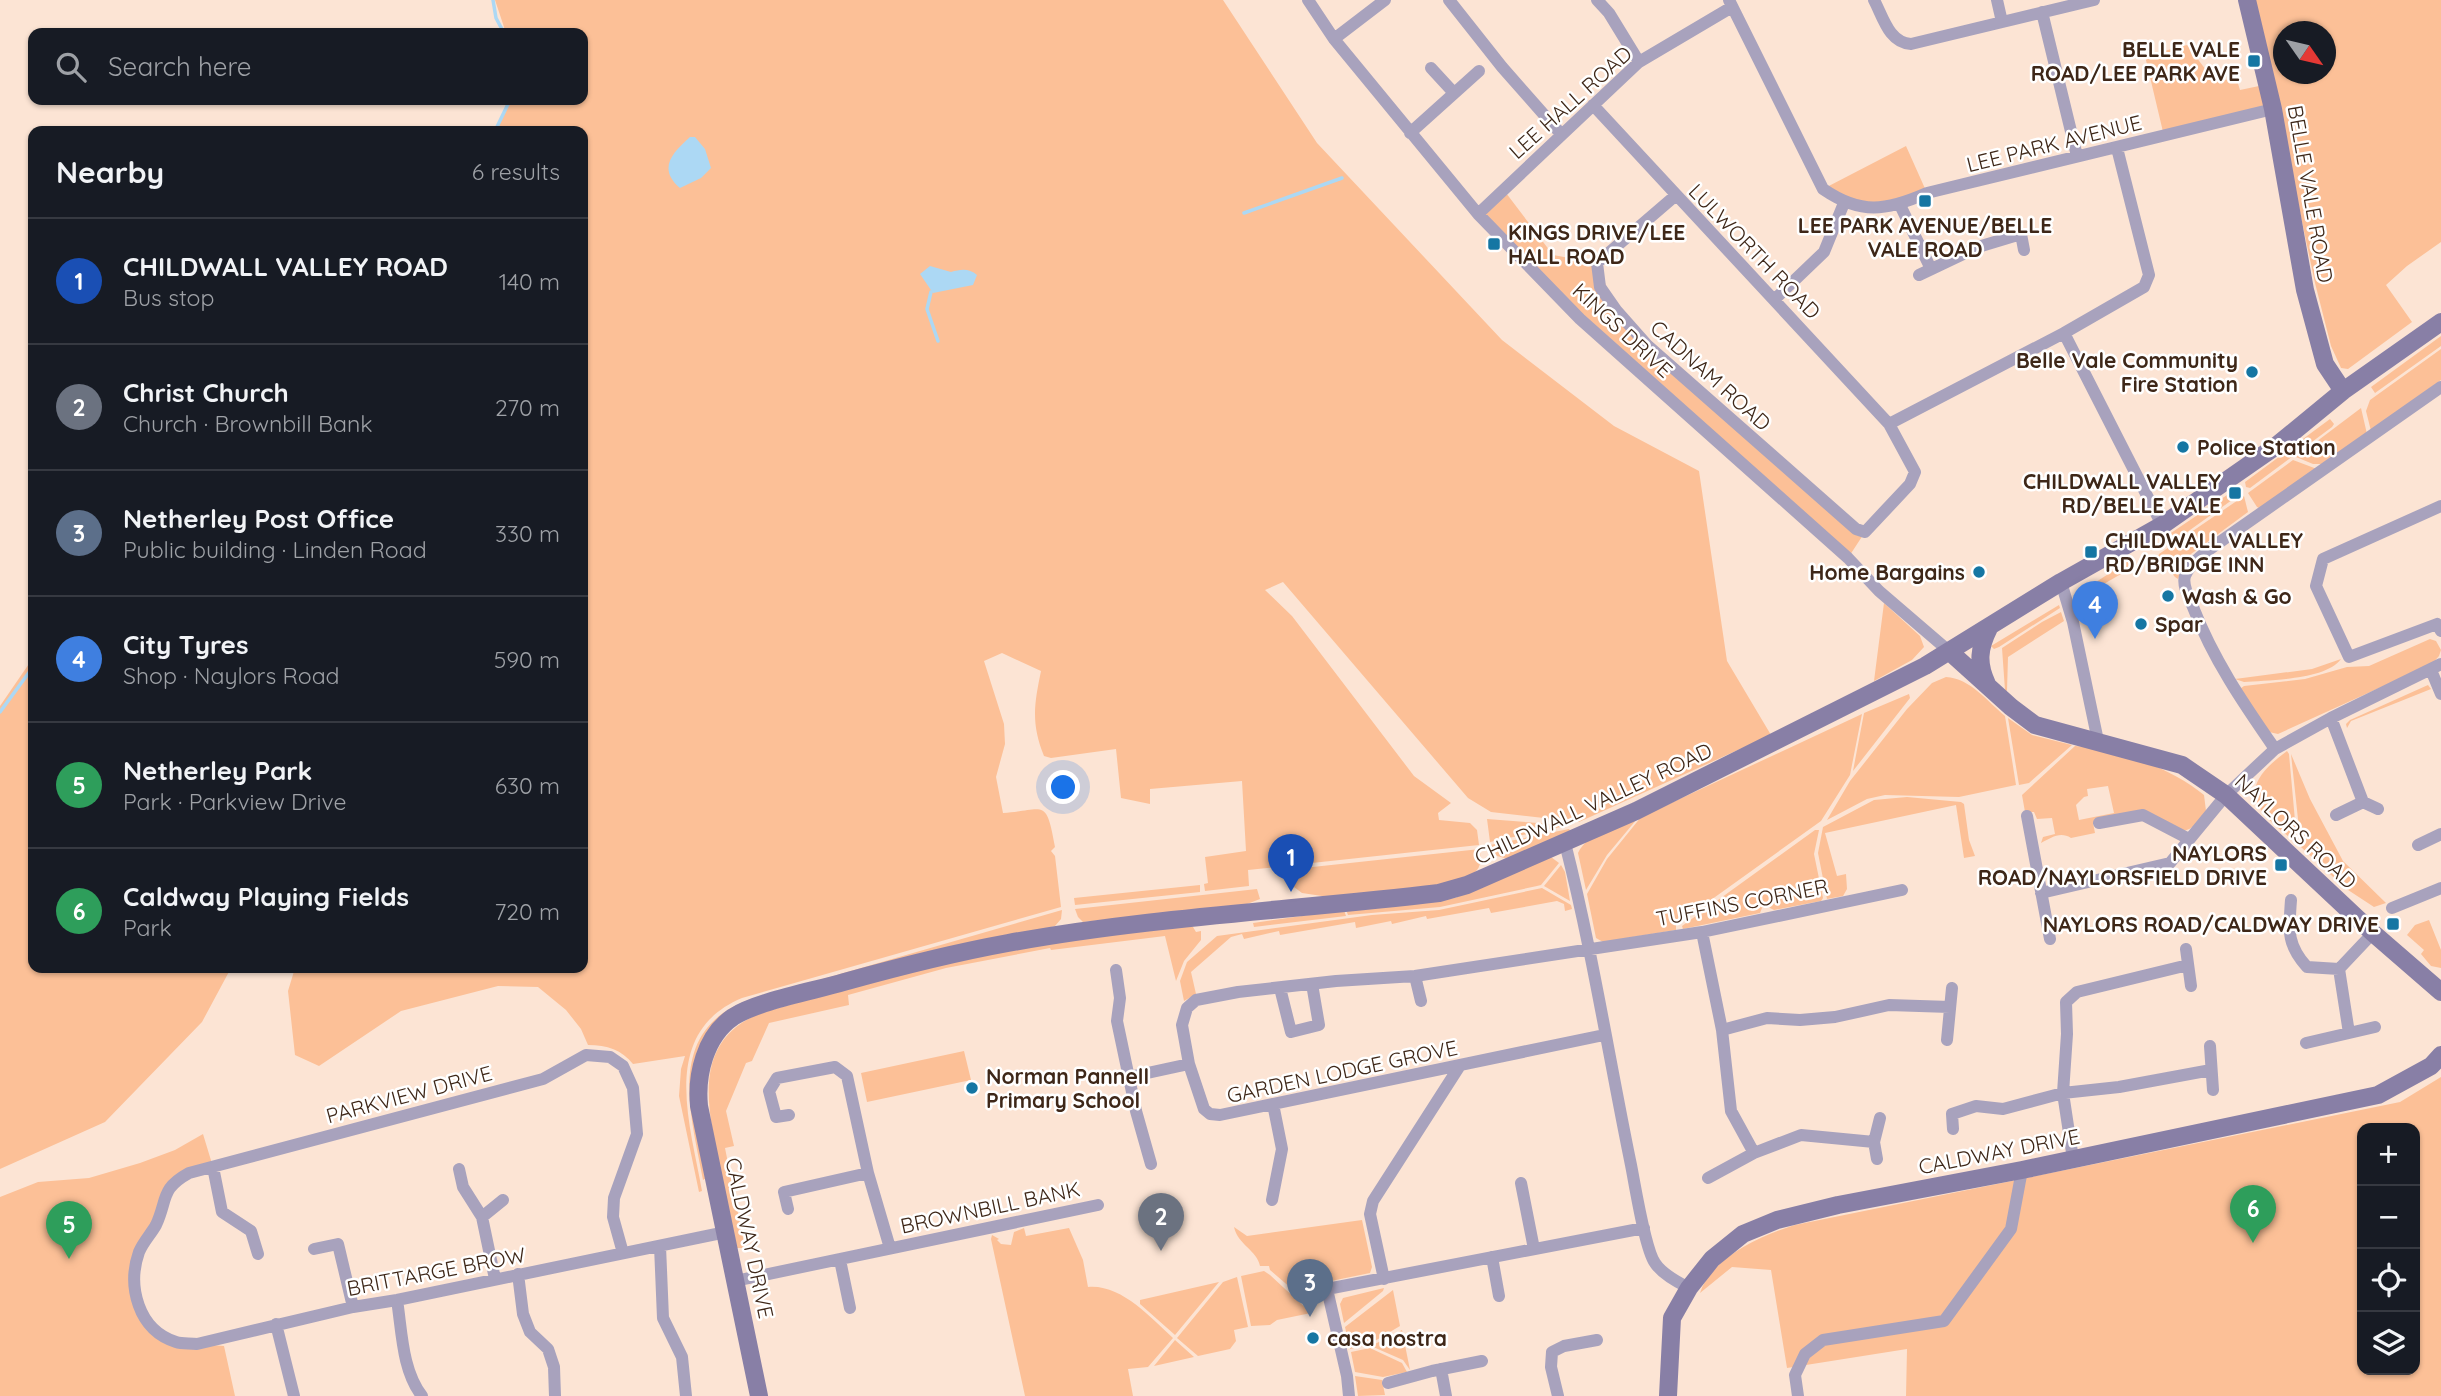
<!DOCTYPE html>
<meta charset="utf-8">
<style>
body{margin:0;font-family:Quicksand,sans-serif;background:#242831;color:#f1f3f6}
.controls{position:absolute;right:21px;bottom:21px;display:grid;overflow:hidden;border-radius:14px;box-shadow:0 2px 5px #0004}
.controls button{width:63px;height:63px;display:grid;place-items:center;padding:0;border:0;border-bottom:2px solid #363941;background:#171b24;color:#f1f3f6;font:35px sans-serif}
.compass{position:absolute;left:2273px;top:21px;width:63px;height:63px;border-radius:50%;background:#171b24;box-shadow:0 2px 5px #0004;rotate:124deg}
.you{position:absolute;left:1064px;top:788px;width:24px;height:24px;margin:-18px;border:5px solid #fff;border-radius:50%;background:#1a73e8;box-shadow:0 0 0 10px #1a73e833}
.badge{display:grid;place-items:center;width:46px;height:46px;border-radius:50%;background:#7c3aed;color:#fff;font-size:23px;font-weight:700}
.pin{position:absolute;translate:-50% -58px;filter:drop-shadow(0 2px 4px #0008)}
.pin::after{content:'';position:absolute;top:37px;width:24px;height:21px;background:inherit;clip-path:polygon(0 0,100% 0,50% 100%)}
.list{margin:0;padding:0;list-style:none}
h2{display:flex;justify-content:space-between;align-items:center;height:91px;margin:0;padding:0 28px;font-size:30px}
h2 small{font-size:23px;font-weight:400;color:#9ea1a6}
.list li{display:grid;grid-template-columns:46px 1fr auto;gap:21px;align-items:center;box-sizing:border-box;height:126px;padding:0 28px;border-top:2px solid #363941}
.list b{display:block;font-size:26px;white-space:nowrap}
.list p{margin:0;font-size:23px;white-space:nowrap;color:#9ea1a6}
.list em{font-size:23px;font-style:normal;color:#9ea1a6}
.icon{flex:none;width:38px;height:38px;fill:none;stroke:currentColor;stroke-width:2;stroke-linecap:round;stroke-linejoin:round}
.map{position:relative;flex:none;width:2441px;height:1396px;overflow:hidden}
.search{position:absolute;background:#171b24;box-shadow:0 2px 5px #0004;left:28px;top:28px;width:560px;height:77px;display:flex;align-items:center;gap:18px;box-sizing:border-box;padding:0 24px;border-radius:14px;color:#9ea1a6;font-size:26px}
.panel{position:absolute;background:#171b24;box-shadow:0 2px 5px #0004;left:28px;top:126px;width:560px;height:847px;border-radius:14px}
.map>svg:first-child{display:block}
</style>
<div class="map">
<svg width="2441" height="1396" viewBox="0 0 2441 1396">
<rect width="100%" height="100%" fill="#fce4d4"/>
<path fill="#fcc097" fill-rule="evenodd" d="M495 0H1223L1317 143 1502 340 1614 426 1699 471 1727 661 1771 735 1579 822 1491 812 1468 798 1283 582 1265 590 1292 616 1414 776 1451 803 1438 813 1439 820 1470 823 1477 830 1479 845 1248 870 1249 886 1205 891 1204 884 1208 883 1205 857 1246 851 1242 781 1150 789V804L1121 798 1116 749 1051 758 1044 756C1031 723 1034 705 1041 671L1002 653 984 661 1004 724 1005 744 996 777 1003 813C1045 810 1046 797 1055 847L1051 851 1055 856 1061 907 742 998C659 1033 690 1123 702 1191L699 1192 679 1096 681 1069 685 1056 633 1064C622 1050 607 1045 588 1045L581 1029 566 1010 538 987 498 986 401 1011 319 1066 295 1055 288 991 295 968H583V131H496L510 100H583V33H506Z
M2255 0H2441V242L2407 266 2386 285 2412 322 2348 369 2341 368 2331 346 2315 283ZM2284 32H2326V74H2284Z
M2187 45 2206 70 2222 81 2236 77 2240 90 2259 86 2265 110 2164 136 2145 56Z
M1906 146 1927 193 1891 206 1855 205 1823 189Z
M1503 189 1553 255 1597 263 1616 310 1865 532 1848 558 1558 296 1478 214Z
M2441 336V346L2375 393 2371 387Z
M2441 349V380L2371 431 2366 411 2370 400Z
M2361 408 2367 434 2323 464H2313L2296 457Z
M2330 419 2334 424 2332 427 2250 488 2246 487 2245 482Z
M2293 460 2317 469 2259 508 2257 507 2248 493Z
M2227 495 2232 500 2176 540 2171 533Z
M2244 496 2248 512 2191 554 2182 567 2178 579 2175 577 2158 557 2159 554Z
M2130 560 2134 561 2135 566 2095 589 2096 582Z
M1884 603 1920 636 1924 647 1912 660 1874 681Z
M2059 605 2060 608 1999 647 1994 649 1991 646Z
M2061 612 2064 621 2008 657 2007 691 2005 690 2002 648 2042 622Z
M2430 639 2436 641 2441 650 2439 656 2432 664 2278 734 2269 732 2237 691 2244 686 2305 679 2347 667 2369 666Z
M33 658V968H231L202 1022 105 1122 0 1169V706Z
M2341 659C2326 680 2269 680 2244 682L2235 679 2312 669Z
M1946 677C1970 678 1988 702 2005 716L2016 785 1959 797 1885 795 1867 799 1827 820 1850 781 1907 709 1932 683Z
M2428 685 2431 689 2351 721 2347 728 2346 724 2350 720Z
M1909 694 1910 698 1853 771 1864 713Z
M1862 714 1850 775 1821 821 1676 925V930L1603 942 1596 938 1587 894 1607 859 1641 817Z
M2008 718 2032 735 2072 745 2029 783 2019 785Z
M2075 746C2117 749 2172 768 2204 795L2206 811C2199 820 2194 830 2182 831L2147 815 2093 823 2095 833 2071 838C2060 831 2051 838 2041 843L2043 837 2055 834 2052 818 2037 819 2034 812H2025L2022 795ZM2108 786 2114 813 2079 820 2076 805 2084 797 2088 796 2087 789Z
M2287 751 2289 754 2297 843C2252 809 2235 789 2287 751Z
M2291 754 2310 799 2343 861 2386 903 2374 907 2345 888 2301 847Z
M1907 797 1961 802 1964 804 1969 840 1975 856 1964 858 1956 805 1825 833 1837 876 1846 874 1847 889 1843 896 1827 899 1818 853 1823 827 1874 800Z
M1487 819 1564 825 1565 826 1490 842Z
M1637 819 1607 855 1586 890 1578 853C1587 833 1618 827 1637 819Z
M1569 829 1572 833 1508 859 1497 856 1490 845Z
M1815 830H1819L1814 854 1823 898 1821 901 1774 910 1768 907 1762 908 1760 913 1683 929 1682 926Z
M1480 849C1480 856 1482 864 1477 870 1462 889 1352 895 1323 899L1322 896 1302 893 1294 887V869Z
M1551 857 1559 863 1541 885 1537 886 1440 907 1348 915 1346 910 1455 898Z
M1561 865 1565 872 1570 901 1544 886Z
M1200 885V892L1075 905 1074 898Z
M1542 888 1571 905 1572 909 1565 911 1564 904 1557 901 1491 913 1489 908 1427 919 1426 916 1392 924 1391 921 1356 928 1355 922 1280 935 1279 931 1244 939 1242 934 1231 937 1191 972 1196 994 1184 1001 1180 981 1187 962 1217 936 1372 915 1439 910Z
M1257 889 1260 899 1242 906 1083 922 1078 917 1075 909Z
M1062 910 1061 919 1055 926 775 995 703 1041 708 1177 703 1180C691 1115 665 1032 746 1001Z
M1344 910 1346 916 1254 927 1253 923Z
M2429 920 2441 950V968L2431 966 2421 954 2424 950 2407 935 2415 925Z
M1190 926 1193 927 1196 932 1201 931V940L1184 961 1176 981 1165 936 1051 950 1050 948 946 968 848 995 849 1005 769 1023 752 1061 746 1063 726 1111 734 1146 725 1148 745 1248H737C731 1220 725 1191 719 1163 707 1106 692 1040 761 1013L914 969 1045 943Z
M964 1051 971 1080 867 1102 861 1073Z
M2441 1077V1396H1906L1907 1349 1787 1368 1771 1270 1732 1267 1700 1293C1711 1258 1762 1235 1795 1225L2400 1102ZM2362 1128H2415V1370H2362Z
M203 1134 213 1167 174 1181 140 1250 133 1290 156 1331 197 1344 224 1346 235 1396H0V1197L38 1182 89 1178 140 1163 175 1150Z
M1362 1220 1372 1267 1370 1273 1292 1289 1270 1270 1269 1266H1260C1257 1250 1238 1245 1234 1227L1247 1236Z
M1024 1228 1026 1236 1069 1228 1083 1260 1088 1287C1121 1284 1150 1317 1173 1338L1148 1367 1128 1369 1133 1396H1025L991 1239 992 1235 999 1239 997 1240 1001 1244 1011 1245 1014 1232Z
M1264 1271 1270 1275 1311 1313 1277 1320 1270 1325 1251 1326 1241 1276Z
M1237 1277 1248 1327 1234 1330 1236 1341 1230 1349 1198 1356 1177 1338 1223 1282Z
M1219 1282 1175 1335 1140 1304V1300Z
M1384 1288 1383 1291 1344 1323 1340 1304 1343 1298Z
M1393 1290 1400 1326 1368 1345 1350 1349 1345 1327Z
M1402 1330 1410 1370 1403 1360 1371 1346Z
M1175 1340 1194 1357 1154 1366Z
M1370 1348 1402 1363 1407 1372 1383 1377 1355 1372 1351 1352Z
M1355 1376 1382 1380 1385 1395 1358 1396Z"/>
<path fill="#acd8f4" d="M690 137H695L705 149 711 168 701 178 680 188C658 169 671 154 690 137Z
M930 266 951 272C961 269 969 268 977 275L973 285 933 293 920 274Z"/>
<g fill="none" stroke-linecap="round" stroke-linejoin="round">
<path stroke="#acd8f4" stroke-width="3.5" d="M493 0 496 18 504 33
M495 131 510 100
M1244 213 1342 178
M931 292 927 309 938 341
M0 712 33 667"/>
<path stroke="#a8a2bd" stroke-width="12" d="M1308 0 1334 39 1478 214 1580 319 1848 558 1879 591 1950 652
M1449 0 1502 67 1561 134
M1597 0 1609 13 1639 62
M1729 0 1823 189C1861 215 1886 211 1927 193L2273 109
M1874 0C1883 17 1889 43 1911 44L2094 0
M1997 0 2002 22
M2042 12 2077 156
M1334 39 1385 0
M1431 68 1454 93
M1593 105 1889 424 1915 472 1910 484 1865 532 1856 529 1647 345 1616 310 1600 287 1597 263 1675 196
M1410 133 1479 71
M1900 205 1931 269
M1478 214 1639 62 1732 7
M1919 275 1978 247 2021 234 2024 250
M1775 299 1824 252 1844 203
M2064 333 2162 525
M1889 424 2064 333 2144 287 2149 275 2117 148
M2441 506 2323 559 2316 586 2349 657 2437 624 2441 631
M2061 582 2073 622 2098 741
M2431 670 2441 694
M2331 718 2363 802
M2275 749C2243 703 2213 659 2193 607 2189 598 2182 585 2185 576 2189 565 2199 558 2207 551L2441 387
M2336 815 2363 802 2378 809
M2027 816 2050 939
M2099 823 2143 815 2189 839
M1565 843C1592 949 1609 1058 1631 1165 1635 1185 1645 1249 1655 1263 1662 1274 1677 1282 1689 1288
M2418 845 2441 834
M2041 893 2170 863 2226 795 2275 749 2331 718 2441 664
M2291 900C2289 929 2286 944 2307 967L2339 969 2373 933
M2392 908 2441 888
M1702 932 1722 1030 1731 1111 1754 1153
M2186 949 2191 986
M2339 969 2349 1033
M1116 970 1120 998 1117 1021 1136 1111 1151 1164
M1415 976 1421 1001
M1280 988 1291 1032 1319 1025 1312 984
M1722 1030 1767 1018 1800 1020 1835 1017 1889 1005 1950 1007
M1604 1035 1220 1115 1210 1114 1204 1109 1189 1064 1182 1025 1187 1008 1196 1000 1238 992 1336 981 1415 976 1702 932 1902 890
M1947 1040 1952 988
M2306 1043 2375 1027
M2210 1046 2213 1090
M1129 1077 1189 1064
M789 1115 776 1117 769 1091 777 1078 835 1067 847 1076 868 1173 890 1248
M1953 1129 1952 1114 1976 1106 2003 1109 2063 1093 2119 1087 2211 1070
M1877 1159 1874 1142 1880 1118
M2073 1159 2063 1093 2067 1034 2066 1002 2077 992 2188 965
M213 1167 222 1212 251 1231 258 1254
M459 1169 463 1187 482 1217 503 1200
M1708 1178 1754 1153 1801 1135 1874 1142
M1521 1183 1534 1249
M1272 1200 1282 1149 1273 1104
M788 1209 784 1192 868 1173
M482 1217 495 1279
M660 1246 663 1318 682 1357 686 1396
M314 1249 338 1244 353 1307
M623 1253 613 1217 614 1198 637 1134 633 1088 623 1066 610 1057 586 1055 543 1079 189 1173C160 1189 168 1199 156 1225 151 1234 143 1242 139 1252 127 1286 138 1330 176 1342 182 1344 190 1343 197 1344L353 1307 397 1300 726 1232
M1492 1257 1499 1296
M840 1260 850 1308
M518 1274 523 1314 530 1332 548 1349 554 1367 555 1396
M1384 1279 1370 1214 1373 1201 1459 1067
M735 1281 1098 1205
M397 1300C402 1332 402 1370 422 1396
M276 1324 294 1396
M1441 1369 1446 1396
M1388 1383 1432 1371 1482 1361
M1349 1396 1347 1376 1327 1289 1644 1228
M1558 1396 1551 1367 1552 1352 1564 1346 1597 1340
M1798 1396 1795 1375 1805 1354 1823 1340 1944 1321 2011 1229 2022 1170"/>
<path stroke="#887fa6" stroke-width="18" d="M2247 0 2273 109 2305 290 2325 364 2343 391
M1950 652 2011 707 2035 725 2182 765 2226 795 2373 933 2441 992
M1987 684C1977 663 1979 648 1989 628
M759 1396 699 1106C696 1075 705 1036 733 1017 758 1001 814 991 844 982 898 967 953 953 1008 943 1150 917 1296 910 1439 893L1467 885 1636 811 1925 666 2061 582 2164 524 2276 446 2343 391 2441 322
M1668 1396 1672 1318 1689 1288 1712 1259 1743 1234 1777 1220 1838 1205 2022 1170 2378 1095 2431 1066 2441 1055"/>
</g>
<g fill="#1576a3" stroke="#fff" stroke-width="2.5">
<rect x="2247" y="54" width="14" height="14" rx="3.5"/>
<rect x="1918" y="194" width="14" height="14" rx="3.5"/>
<rect x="1487" y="237" width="14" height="14" rx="3.5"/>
<circle cx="2252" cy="372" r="7"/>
<circle cx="2183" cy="447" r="7"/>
<rect x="2228" y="486" width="14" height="14" rx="3.5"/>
<rect x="2084" y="545" width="14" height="14" rx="3.5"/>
<circle cx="1979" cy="572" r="7"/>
<circle cx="2168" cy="596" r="7"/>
<circle cx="2141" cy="624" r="7"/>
<rect x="2274" y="858" width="14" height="14" rx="3.5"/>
<rect x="2386" y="917" width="14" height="14" rx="3.5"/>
<circle cx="972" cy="1088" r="7"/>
<circle cx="1313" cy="1338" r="7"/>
</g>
<g text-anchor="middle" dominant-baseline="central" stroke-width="5" stroke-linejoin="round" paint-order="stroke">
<g font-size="21" font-weight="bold" fill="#3e2718" stroke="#fff" text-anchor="start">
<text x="2240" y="49" text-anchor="end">BELLE VALE<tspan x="2240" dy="24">ROAD/LEE PARK AVE</tspan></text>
<text x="1925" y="225" text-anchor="middle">LEE PARK AVENUE/BELLE<tspan x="1925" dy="24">VALE ROAD</tspan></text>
<text x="1508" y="232">KINGS DRIVE/LEE<tspan x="1508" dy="24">HALL ROAD</tspan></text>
<text x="2238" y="360" text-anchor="end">Belle Vale Community<tspan x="2238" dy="24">Fire Station</tspan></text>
<text x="2197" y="447">Police Station</text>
<text x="2221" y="481" text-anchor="end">CHILDWALL VALLEY<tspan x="2221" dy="24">RD/BELLE VALE</tspan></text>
<text x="2105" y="540">CHILDWALL VALLEY<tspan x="2105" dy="24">RD/BRIDGE INN</tspan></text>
<text x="1965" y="572" text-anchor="end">Home Bargains</text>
<text x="2182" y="596">Wash &amp; Go</text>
<text x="2155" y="624">Spar</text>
<text x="2267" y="853" text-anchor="end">NAYLORS<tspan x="2267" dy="24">ROAD/NAYLORSFIELD DRIVE</tspan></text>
<text x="2379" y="924" text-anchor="end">NAYLORS ROAD/CALDWAY DRIVE</text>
<text x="986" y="1076">Norman Pannell<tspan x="986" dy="24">Primary School</tspan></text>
<text x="1327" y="1338">casa nostra</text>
</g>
<g font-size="21" fill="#3e2718" stroke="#fff">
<text transform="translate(1570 102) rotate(-42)">LEE HALL ROAD</text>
<text transform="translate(2054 143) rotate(-14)">LEE PARK AVENUE</text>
<text transform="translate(2311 194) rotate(80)">BELLE VALE ROAD</text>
<text transform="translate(1755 251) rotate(46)">LULWORTH ROAD</text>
<text transform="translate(1623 330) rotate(43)">KINGS DRIVE</text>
<text transform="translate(1711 375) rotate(42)">CADNAM ROAD</text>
<text transform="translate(1593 803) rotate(-25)">CHILDWALL VALLEY ROAD</text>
<text transform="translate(2296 831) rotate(43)">NAYLORS ROAD</text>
<text transform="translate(1742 902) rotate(-11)">TUFFINS CORNER</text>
<text transform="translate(1342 1071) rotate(-12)">GARDEN LODGE GROVE</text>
<text transform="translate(409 1094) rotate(-15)">PARKVIEW DRIVE</text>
<text transform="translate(1999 1151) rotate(-11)">CALDWAY DRIVE</text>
<text transform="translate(990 1207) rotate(-12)">BROWNBILL BANK</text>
<text transform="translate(750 1238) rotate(78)">CALDWAY DRIVE</text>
<text transform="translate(436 1271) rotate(-11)">BRITTARGE BROW</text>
</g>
</g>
</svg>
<div class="controls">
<button>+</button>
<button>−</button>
<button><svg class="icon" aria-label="locate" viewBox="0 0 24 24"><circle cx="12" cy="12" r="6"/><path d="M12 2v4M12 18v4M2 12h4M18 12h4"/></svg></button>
<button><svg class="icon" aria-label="layers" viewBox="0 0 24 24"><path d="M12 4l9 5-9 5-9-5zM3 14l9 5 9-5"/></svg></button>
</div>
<svg class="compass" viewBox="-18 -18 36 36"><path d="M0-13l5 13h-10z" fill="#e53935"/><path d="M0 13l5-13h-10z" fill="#9ea1a6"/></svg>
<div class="you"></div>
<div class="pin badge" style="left:1291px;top:892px;background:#1a4fb4">1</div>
<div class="pin badge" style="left:1161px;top:1251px;background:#6b7280">2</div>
<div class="pin badge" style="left:1310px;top:1317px;background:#5c6f8a">3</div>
<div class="pin badge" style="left:2095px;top:639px;background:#3f7fe0">4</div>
<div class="pin badge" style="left:69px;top:1259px;background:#2e9e5b">5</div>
<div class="pin badge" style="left:2253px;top:1243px;background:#2e9e5b">6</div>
<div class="search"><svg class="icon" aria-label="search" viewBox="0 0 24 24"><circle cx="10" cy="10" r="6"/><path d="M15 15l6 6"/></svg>Search here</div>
<section class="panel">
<h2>Nearby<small>6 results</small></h2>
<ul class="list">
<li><span class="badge" style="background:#1a4fb4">1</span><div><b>CHILDWALL VALLEY ROAD</b><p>Bus stop</p></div><em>140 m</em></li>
<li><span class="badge" style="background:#6b7280">2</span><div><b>Christ Church</b><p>Church · Brownbill Bank</p></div><em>270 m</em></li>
<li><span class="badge" style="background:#5c6f8a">3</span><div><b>Netherley Post Office</b><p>Public building · Linden Road</p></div><em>330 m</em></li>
<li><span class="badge" style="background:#3f7fe0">4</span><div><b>City Tyres</b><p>Shop · Naylors Road</p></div><em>590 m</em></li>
<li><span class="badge" style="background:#2e9e5b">5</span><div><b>Netherley Park</b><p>Park · Parkview Drive</p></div><em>630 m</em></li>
<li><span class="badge" style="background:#2e9e5b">6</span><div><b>Caldway Playing Fields</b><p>Park</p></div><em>720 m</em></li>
</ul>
</section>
</div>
